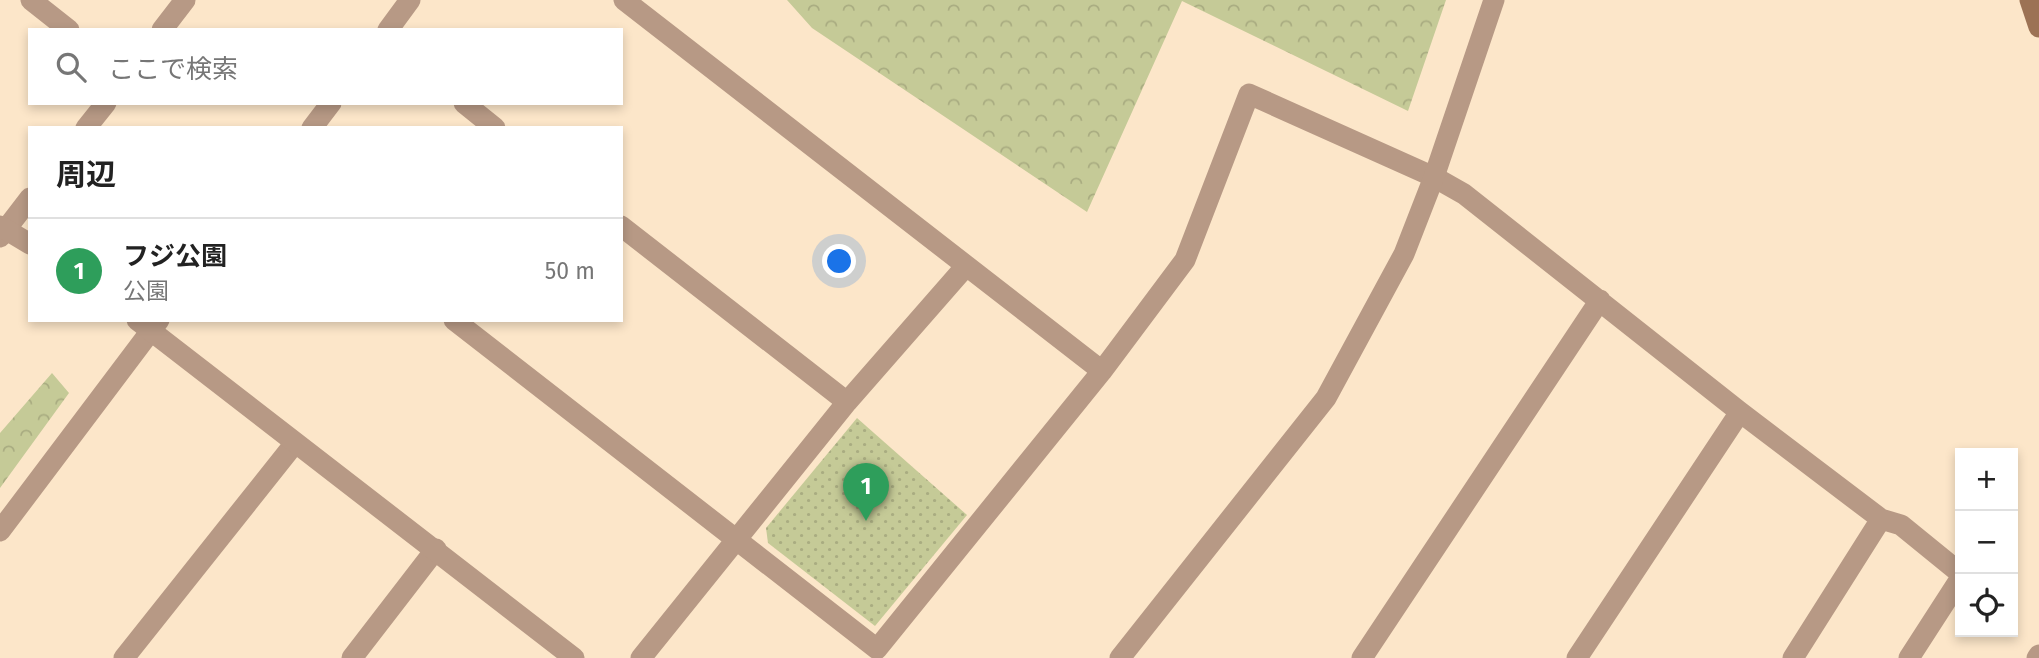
<!DOCTYPE html>
<html lang="ja">
<meta charset="utf-8">
<style>
body{margin:0;font-family:"Fira Sans","Noto Sans JP",sans-serif;background:#f2f2f2;color:#222}
.controls{position:absolute;right:21px;bottom:21px;display:grid;overflow:hidden;border-radius:0px;box-shadow:0 4px 10px #0003}
.controls button{width:63px;height:63px;display:grid;place-items:center;padding:0;border:0;border-bottom:2px solid #e0e0e0;background:#fff;color:#222;font:35px sans-serif}
.you{position:absolute;left:840px;top:262px;width:24px;height:24px;margin:-18px;border:5px solid #fff;border-radius:50%;background:#1a73e8;box-shadow:0 0 0 10px #1a73e833}
.badge{display:grid;place-items:center;width:46px;height:46px;border-radius:50%;background:#ea580c;color:#fff;font-size:23px;font-weight:700}
.pin{position:absolute;translate:-50% -58px;filter:drop-shadow(0 2px 4px #0008)}
.pin::after{content:'';position:absolute;top:37px;width:24px;height:21px;background:inherit;clip-path:polygon(0 0,100% 0,50% 100%)}
.list{margin:0;padding:0;list-style:none}
h2{display:flex;justify-content:space-between;align-items:center;height:91px;margin:0;padding:0 28px;font-size:30px}
h2 small{font-size:23px;font-weight:400;color:#767676}
.list li{display:grid;grid-template-columns:46px 1fr auto;gap:21px;align-items:center;box-sizing:border-box;height:105px;padding:0 28px;border-top:2px solid #e0e0e0}
.list b{display:block;font-size:26px;white-space:nowrap}
.list p{margin:0;font-size:23px;white-space:nowrap;color:#767676}
.list em{font-size:23px;font-style:normal;color:#767676}
.icon{flex:none;width:38px;height:38px;fill:none;stroke:currentColor;stroke-width:2;stroke-linecap:round;stroke-linejoin:round}
.map{position:relative;flex:none;width:2039px;height:658px;overflow:hidden}
.search{position:absolute;background:#fff;box-shadow:0 4px 10px #0003;left:28px;top:28px;width:595px;height:77px;display:flex;align-items:center;gap:18px;box-sizing:border-box;padding:0 24px;border-radius:0px;color:#767676;font-size:26px}
.panel{position:absolute;background:#fff;box-shadow:0 4px 10px #0003;left:28px;top:126px;width:595px;height:196px;border-radius:0px}
.map>svg:first-child{display:block}
</style>
<div class="map">
<svg width="2039" height="658" viewBox="0 0 2039 658">
<defs>
<pattern id="forest-crowns" width="20" height="18" patternUnits="userSpaceOnUse" patternTransform="scale(1.75)"><rect width="20" height="18" fill="#c5ca97"/><path d="M2 6a3 3 0 1 1 6 0M12 15a3 3 0 1 1 6 0" fill="none" stroke="#a9ac81"/></pattern>
<pattern id="park-dots" width="8" height="8" patternUnits="userSpaceOnUse" patternTransform="scale(1.75)"><rect width="8" height="8" fill="#c5ca97"/><path d="M2 2h.1M6 6h.1" fill="none" stroke="#a9ac81" stroke-width="1.8" stroke-linecap="round"/></pattern>
</defs>
<rect width="100%" height="100%" fill="#fce6c9"/>
<path fill="url(#forest-crowns)" d="M787 0H1446L1408 111 1182 1 1087 212 812 28Z
M52 373 69 393 0 488V433Z"/>
<path fill="url(#park-dots)" d="M857 418 967 515 875 626 768 543 766 528Z"/>
<g fill="none" stroke-linecap="round" stroke-linejoin="round">
<path stroke="#b79985" stroke-width="21" d="M31 0 69 30
M624 0 1102 371
M162 30 185 0
M388 30 410 0
M464 103 495 128
M86 128 106 103
M312 128 331 103
M621 226 847 402
M0 237 30 198
M454 320 877 649 1102 371 1185 260 1249 94 1434 177 1464 194 1740 412 1881 519 1901 525 1960 573
M0 531 159 320
M124 658 295 443
M352 658 436 549
M641 658 847 402 966 266
M1362 658 1600 300
M1577 658 1740 412
M1793 658 1881 519
M1909 658 1960 579
M2037 658 2039 655"/>
<path stroke="#b79985" stroke-width="21" d="M0 226 30 244
M137 320 574 658
M1120 658 1326 398 1404 254 1434 177 1494 0"/>
<path stroke="#9c7254" stroke-width="21" d="M2030 0 2039 27"/>
</g>
</svg>
<div class="controls">
<button>+</button>
<button>−</button>
<button><svg class="icon" aria-label="locate" viewBox="0 0 24 24"><circle cx="12" cy="12" r="6"/><path d="M12 2v4M12 18v4M2 12h4M18 12h4"/></svg></button>
</div>
<div class="you"></div>
<div class="pin badge" style="left:866px;top:521px;background:#2e9e5b">1</div>
<div class="search"><svg class="icon" aria-label="search" viewBox="0 0 24 24"><circle cx="10" cy="10" r="6"/><path d="M15 15l6 6"/></svg>ここで検索</div>
<section class="panel">
<h2>周辺<small></small></h2>
<ul class="list">
<li><span class="badge" style="background:#2e9e5b">1</span><div><b>フジ公園</b><p>公園</p></div><em>50 m</em></li>
</ul>
</section>
</div>
